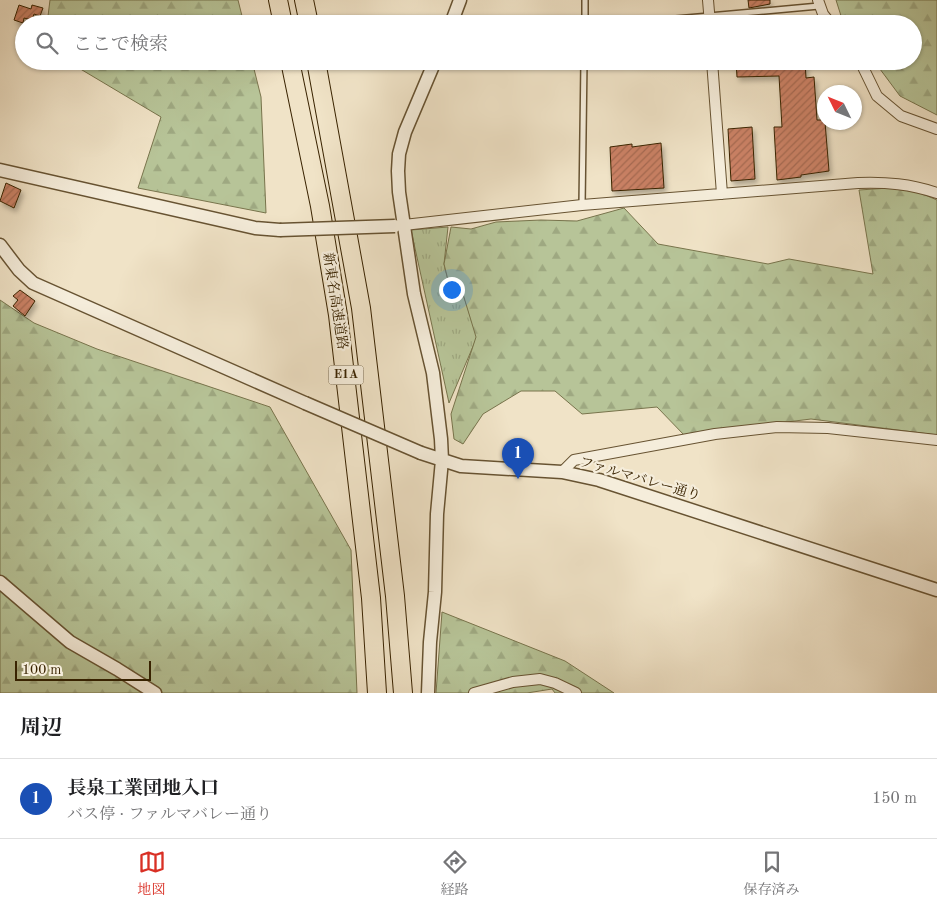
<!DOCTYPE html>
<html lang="ja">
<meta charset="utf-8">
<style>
body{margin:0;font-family:"Old Standard TT","Noto Serif JP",serif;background:#f2f2f2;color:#202124}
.compass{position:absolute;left:817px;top:85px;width:45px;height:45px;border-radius:50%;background:#fff;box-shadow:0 1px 4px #0004;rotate:313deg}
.scale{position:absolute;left:15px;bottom:12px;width:136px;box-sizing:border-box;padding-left:5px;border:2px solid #392301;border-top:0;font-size:14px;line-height:18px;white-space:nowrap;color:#392301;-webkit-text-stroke:4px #f5eddb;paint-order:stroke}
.you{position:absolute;left:451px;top:289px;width:18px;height:18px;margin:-12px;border:4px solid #fff;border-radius:50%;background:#1a73e8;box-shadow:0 0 0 8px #1a73e833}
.badge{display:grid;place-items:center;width:32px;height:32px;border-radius:50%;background:#d93025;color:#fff;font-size:16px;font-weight:700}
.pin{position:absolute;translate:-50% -41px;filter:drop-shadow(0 1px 2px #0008)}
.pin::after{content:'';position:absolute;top:26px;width:18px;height:15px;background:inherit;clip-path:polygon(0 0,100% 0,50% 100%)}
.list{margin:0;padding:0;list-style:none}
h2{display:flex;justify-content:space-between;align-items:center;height:65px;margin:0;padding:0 20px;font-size:21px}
h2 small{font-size:16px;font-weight:400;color:#757577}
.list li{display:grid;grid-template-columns:32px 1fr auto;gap:15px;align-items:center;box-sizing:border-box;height:80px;padding:0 20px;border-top:1px solid #e0e0e0}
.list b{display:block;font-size:19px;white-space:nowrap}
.list p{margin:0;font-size:16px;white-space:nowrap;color:#757577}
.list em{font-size:16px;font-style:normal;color:#757577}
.icon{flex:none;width:28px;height:28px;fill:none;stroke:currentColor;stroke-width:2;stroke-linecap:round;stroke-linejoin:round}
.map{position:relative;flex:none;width:937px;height:693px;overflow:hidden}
.search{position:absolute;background:#fff;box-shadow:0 1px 4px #0004;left:15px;right:15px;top:15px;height:55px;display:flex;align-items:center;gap:12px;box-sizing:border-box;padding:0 18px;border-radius:28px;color:#757577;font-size:19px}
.sheet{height:145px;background:#fff}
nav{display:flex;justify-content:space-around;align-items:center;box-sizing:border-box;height:70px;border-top:1px solid #e0e0e0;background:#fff;font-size:14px;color:#757577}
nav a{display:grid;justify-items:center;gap:2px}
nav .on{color:#d93025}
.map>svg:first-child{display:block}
</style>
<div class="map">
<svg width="937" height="693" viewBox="0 0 937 693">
<defs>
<pattern id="grass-tufts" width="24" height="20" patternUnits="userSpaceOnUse" patternTransform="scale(1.25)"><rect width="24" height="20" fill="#b7c498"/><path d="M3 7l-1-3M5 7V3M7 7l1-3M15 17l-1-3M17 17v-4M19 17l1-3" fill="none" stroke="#9ea881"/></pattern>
<pattern id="forest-firs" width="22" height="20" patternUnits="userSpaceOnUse" patternTransform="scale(1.25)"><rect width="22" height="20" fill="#b7c498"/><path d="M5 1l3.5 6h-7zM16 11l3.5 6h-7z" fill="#9ea881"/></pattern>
<pattern id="building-hatch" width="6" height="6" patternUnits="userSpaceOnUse" patternTransform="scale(1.25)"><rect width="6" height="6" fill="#ca8165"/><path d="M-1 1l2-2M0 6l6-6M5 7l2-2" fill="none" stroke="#a56951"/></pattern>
<filter id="shadow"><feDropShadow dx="2.5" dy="4" stdDeviation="2.5" flood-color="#0004"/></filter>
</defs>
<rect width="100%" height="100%" fill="#f0e3c7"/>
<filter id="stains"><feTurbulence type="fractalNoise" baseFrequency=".004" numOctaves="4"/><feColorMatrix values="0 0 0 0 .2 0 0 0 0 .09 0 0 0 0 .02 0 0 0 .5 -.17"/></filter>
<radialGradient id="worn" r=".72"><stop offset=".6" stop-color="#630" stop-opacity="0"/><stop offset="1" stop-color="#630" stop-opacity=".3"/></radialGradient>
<path fill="url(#grass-tufts)" stroke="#78744c" d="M448 227 444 264 450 288 463 294 477 337 449 403 411 230Z"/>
<path fill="url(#forest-firs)" stroke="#78744c" d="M50 0H238L244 24H47Z
M836 0H937V115L900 96 874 61H913V24H846L842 19Z
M67 61H252L261 97 266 213 138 188 161 117Z
M889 188 918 192 937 200V435L811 419 690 434 685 436 657 407 582 414 555 391H521L483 414 463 444 454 439 451 414 476 337 463 294 450 288 444 264 451 227 471 229 496 222 541 220 577 221 624 208 658 244 768 264 789 259 873 274 859 190Z
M0 300 34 323 97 349 270 407 351 550 357 693H0Z
M442 612 565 661 614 693H555L552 689 527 693H436Z"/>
<path fill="url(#building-hatch)" stroke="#392301" filter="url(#shadow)" d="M748 0H770V4L749 8Z
M19 5 31 9 32 5 43 8 40 16 34 14 32 20 24 18 23 23 14 20Z
M736 61H805L806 78 814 77 817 120H824L825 122 829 171 801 175V177L777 180 774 127H782L779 76 737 77Z
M752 127 755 179 731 181 728 129Z
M661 143 664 188 612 191 610 147 632 144V147Z
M6 183 21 190 14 208 0 201Z
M20 290 35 301 25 316 13 306 18 300 13 296Z"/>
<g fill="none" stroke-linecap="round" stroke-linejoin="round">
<g stroke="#675332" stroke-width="8">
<path id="service" d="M585 24V0
M620 24 819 6
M582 205 584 61"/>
</g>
<g stroke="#675332" stroke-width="12">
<path id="minor" d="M708 0 710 24
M818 0 823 14 831 24
M712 61 722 194
M860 61 877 96 901 116 937 129
M404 225 582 205 858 183C887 182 910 184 937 193
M562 472 574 460 715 434 777 427 828 428 937 440
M474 693 513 682 540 679 555 683 576 693"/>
</g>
<g stroke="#675332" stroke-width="15">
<path id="tertiary" d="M451 24 460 0
M0 170 255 228 280 230
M0 245 19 270 33 283 305 403
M421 453 461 466 562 472 599 480 937 590
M0 582 70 642 117 669 155 693
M428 693 430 642 435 592 437 514 442 460 441 439 433 373 414 294 399 192 398 171 399 154 405 132 435 61"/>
</g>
<g stroke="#392301" stroke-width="20">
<path id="motorway" d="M278 0 283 24
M304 0 309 24
M290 61 320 206 338 315 371 598 377 693
M316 61 361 308 395 596 403 693"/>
</g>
<use href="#service" stroke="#f5eddb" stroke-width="5"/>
<use href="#minor" stroke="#f5eddb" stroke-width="10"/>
<use href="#tertiary" stroke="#f5eddb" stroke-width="12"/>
<use href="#motorway" stroke="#f0e3c7" stroke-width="18"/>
<g stroke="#675332" stroke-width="15" stroke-linecap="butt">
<path id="tertiary-bridge" d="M280 230 395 226
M305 403 421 453"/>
</g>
<use href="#tertiary-bridge" stroke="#f5eddb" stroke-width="12"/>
</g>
<g text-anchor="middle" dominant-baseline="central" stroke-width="4.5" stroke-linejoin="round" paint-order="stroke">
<rect fill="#f5eddb" stroke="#716042" stroke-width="1" x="328.5" y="365.5" width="35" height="19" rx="4"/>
<g font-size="12" font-weight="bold" fill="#392301">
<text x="346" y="375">E1A</text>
</g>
<g font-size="14" fill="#392301" stroke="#f5eddb">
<text transform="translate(335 301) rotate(81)">新東名高速道路</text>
<text transform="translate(640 479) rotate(16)">ファルマバレー通り</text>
</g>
</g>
<rect width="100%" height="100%" filter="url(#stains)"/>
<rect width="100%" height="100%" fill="url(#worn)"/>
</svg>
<svg class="compass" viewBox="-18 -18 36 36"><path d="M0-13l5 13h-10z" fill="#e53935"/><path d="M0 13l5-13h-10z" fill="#757577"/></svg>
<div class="scale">100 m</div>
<div class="you"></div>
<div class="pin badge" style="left:518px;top:479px;background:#1a4fb4">1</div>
<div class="search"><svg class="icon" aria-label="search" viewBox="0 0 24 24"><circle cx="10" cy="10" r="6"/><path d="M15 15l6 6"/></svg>ここで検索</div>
</div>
<section class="sheet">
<h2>周辺<small></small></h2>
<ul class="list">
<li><span class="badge" style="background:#1a4fb4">1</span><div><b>長泉工業団地入口</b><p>バス停 · ファルマバレー通り</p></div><em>150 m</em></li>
</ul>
</section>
<nav>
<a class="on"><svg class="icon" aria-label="map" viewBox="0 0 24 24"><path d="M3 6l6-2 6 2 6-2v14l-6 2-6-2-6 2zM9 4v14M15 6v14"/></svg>地図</a>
<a><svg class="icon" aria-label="directions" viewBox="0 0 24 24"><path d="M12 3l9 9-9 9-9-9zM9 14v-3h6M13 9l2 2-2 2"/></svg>経路</a>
<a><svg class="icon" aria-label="saved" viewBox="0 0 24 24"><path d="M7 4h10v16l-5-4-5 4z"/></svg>保存済み</a>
</nav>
